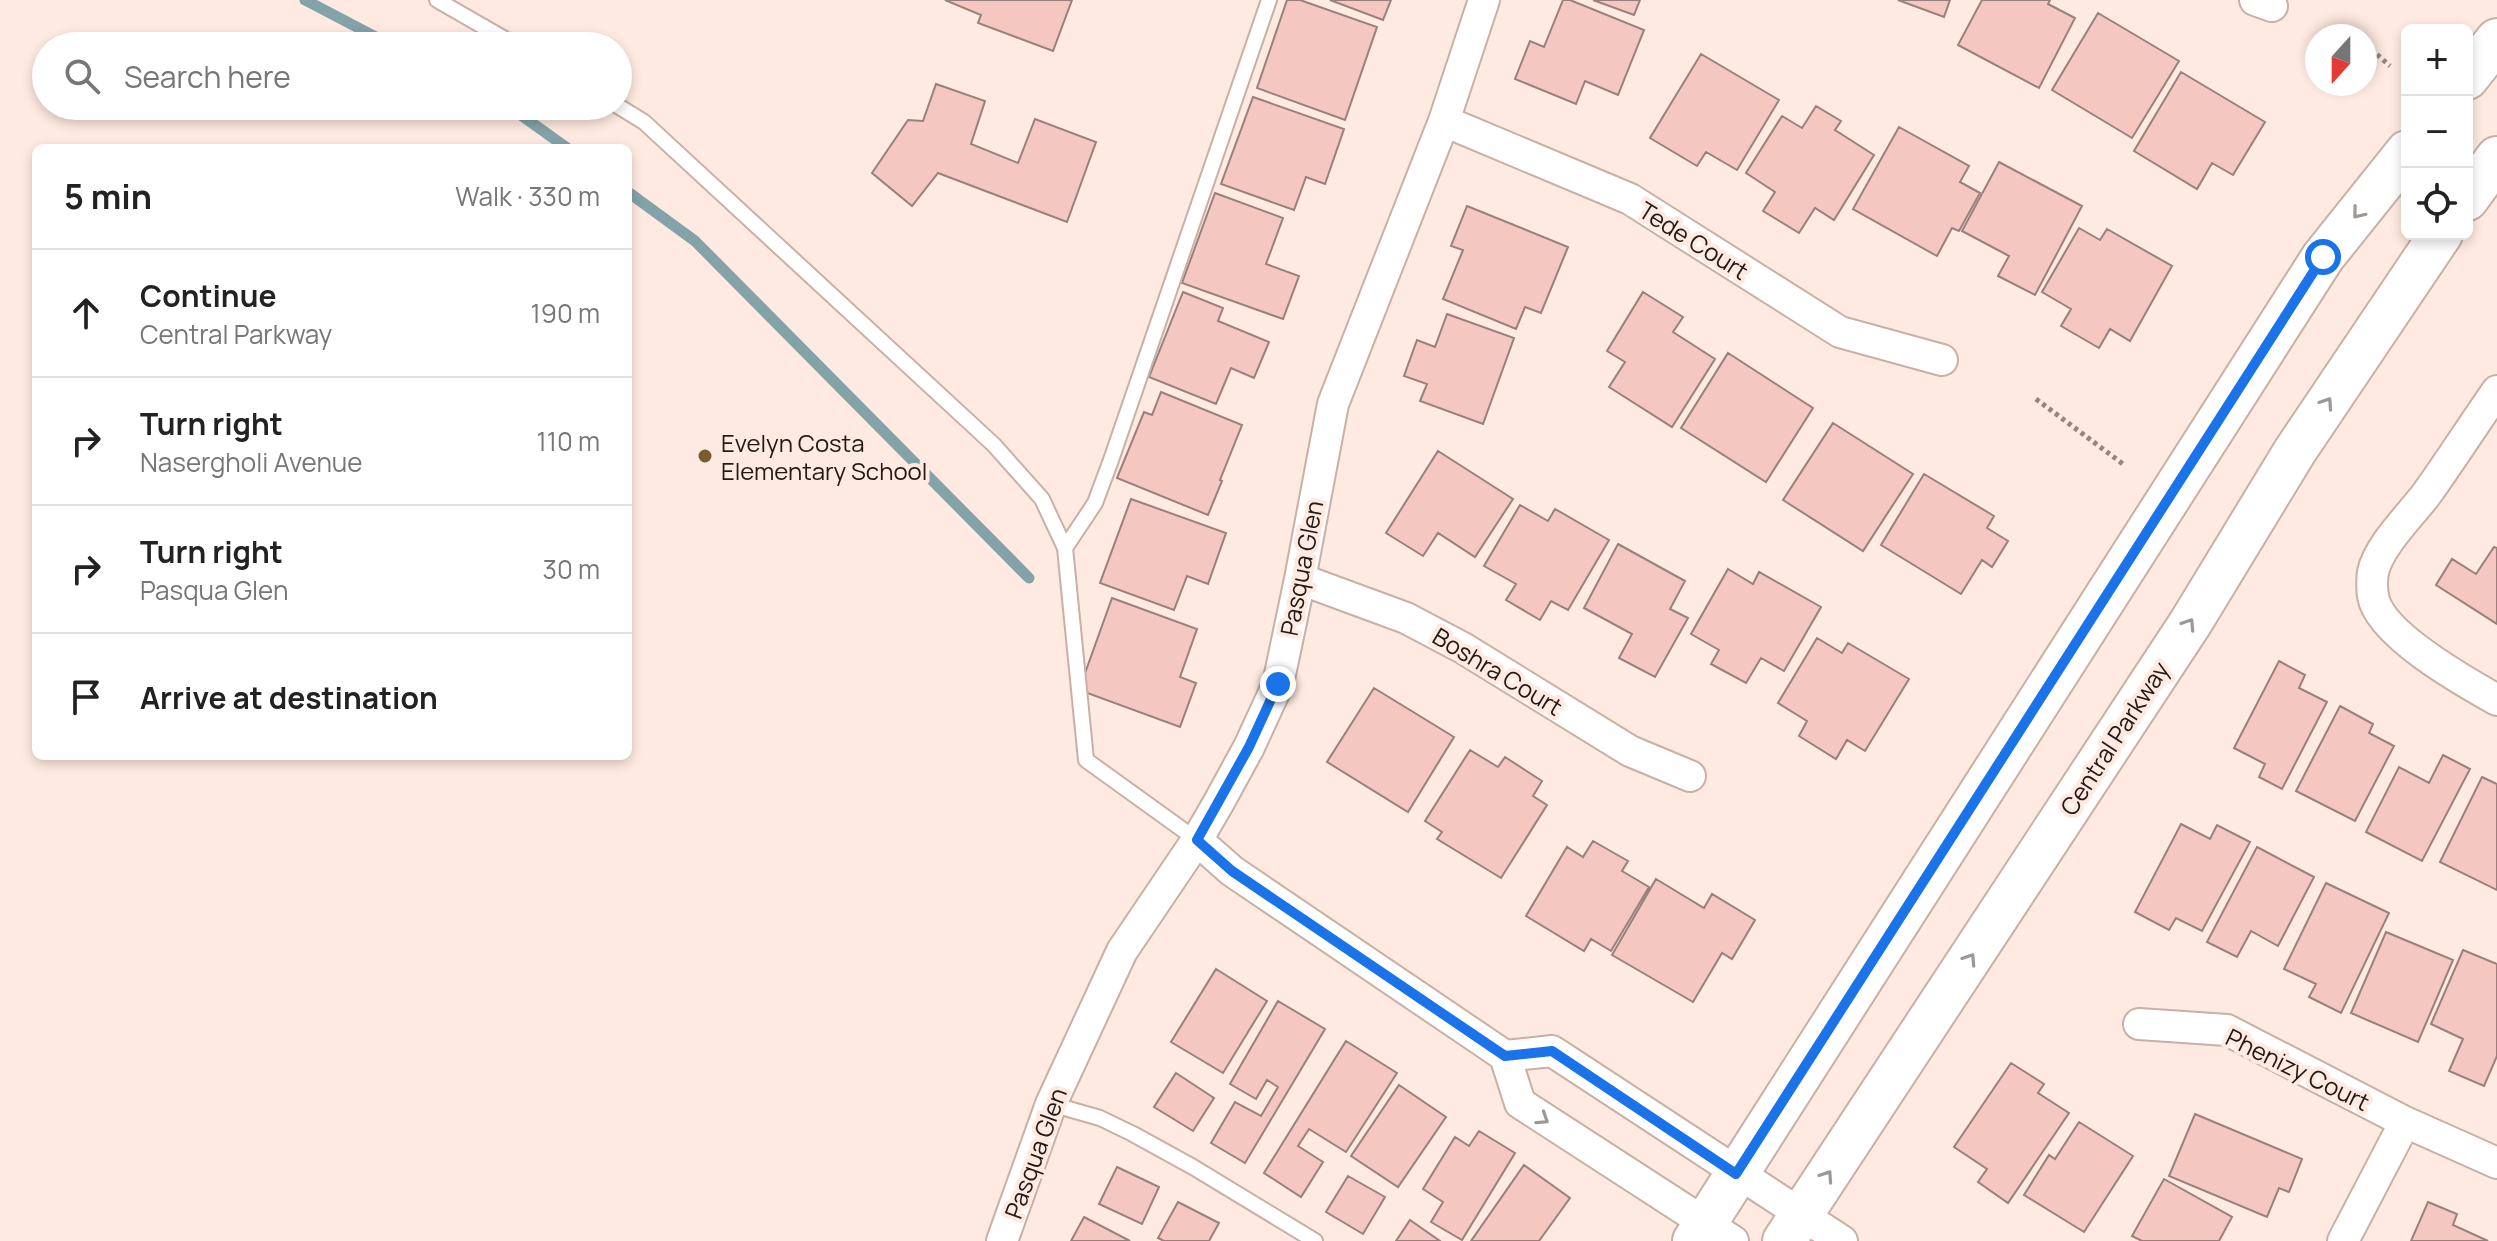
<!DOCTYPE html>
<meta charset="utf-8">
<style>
body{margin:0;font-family:Manrope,sans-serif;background:#f2f2f2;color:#222}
.controls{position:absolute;right:24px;top:24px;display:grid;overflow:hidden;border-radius:12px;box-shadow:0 4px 12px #0003}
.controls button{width:72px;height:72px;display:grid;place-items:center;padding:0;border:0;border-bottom:2px solid #e0e0e0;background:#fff;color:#222;font:40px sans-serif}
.compass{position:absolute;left:2305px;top:24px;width:72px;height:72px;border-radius:50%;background:#fff;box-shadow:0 4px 12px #0003;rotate:201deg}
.stop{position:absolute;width:24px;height:24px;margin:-18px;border:6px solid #1a73e8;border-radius:50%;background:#fff}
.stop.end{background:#1a73e8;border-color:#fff;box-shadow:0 2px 8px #0008}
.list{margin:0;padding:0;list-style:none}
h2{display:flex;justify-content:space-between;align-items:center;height:104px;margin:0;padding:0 32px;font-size:34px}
h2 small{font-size:26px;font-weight:400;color:#767676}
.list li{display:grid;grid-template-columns:52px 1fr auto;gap:24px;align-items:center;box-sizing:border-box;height:128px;padding:0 32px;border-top:2px solid #e0e0e0}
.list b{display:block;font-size:30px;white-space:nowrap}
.list p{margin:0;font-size:26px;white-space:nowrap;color:#767676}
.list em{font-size:26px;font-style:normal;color:#767676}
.icon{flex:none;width:44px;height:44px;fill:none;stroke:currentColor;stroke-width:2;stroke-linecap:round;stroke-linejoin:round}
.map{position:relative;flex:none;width:2497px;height:1241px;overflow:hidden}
.search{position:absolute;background:#fff;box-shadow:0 4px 12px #0003;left:32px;top:32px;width:600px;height:88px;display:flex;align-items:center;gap:20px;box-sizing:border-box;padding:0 28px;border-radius:44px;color:#767676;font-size:30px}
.panel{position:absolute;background:#fff;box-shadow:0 4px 12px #0003;left:32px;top:144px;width:600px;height:616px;border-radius:12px}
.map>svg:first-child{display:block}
</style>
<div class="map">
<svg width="2497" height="1241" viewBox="0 0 2497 1241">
<rect width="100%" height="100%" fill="#feeae0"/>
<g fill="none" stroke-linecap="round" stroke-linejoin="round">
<path stroke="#83a3a8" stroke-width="11" d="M305 0 393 46
M505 106 521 115 567 148
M628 192 695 241 1029 578"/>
</g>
<path fill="#f4c7c0" stroke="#99807c" stroke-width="2" d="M945 0H1072L1053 51 978 23 981 15Z
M1287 0H1300L1377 27 1345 120 1257 88Z
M1330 0H1391L1383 20Z
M1563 0H1570L1644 30 1618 95 1585 81 1576 104 1515 79 1530 41 1544 47Z
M1593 0H1640L1634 15Z
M1898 0H1950L1944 17Z
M1982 0H2050L2048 4 2075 18 2039 88 1958 45Z
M2098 13 2179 61 2132 138 2052 90Z
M1701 54 1779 100 1737 170 1706 152 1697 166 1650 138Z
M2181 72 2265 122 2233 175 2212 163 2197 189 2134 151Z
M936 84 985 101 971 144 1018 163 1035 119 1096 142 1067 222 938 173 912 206 872 173 908 120 923 121Z
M1253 97 1344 129 1325 184 1306 177 1294 210 1221 184Z
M1816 106 1841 121 1835 130 1874 155 1834 220 1815 208 1799 233 1763 211 1775 192 1746 173 1782 116 1802 128Z
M1899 127 1969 166 1960 182 1980 193 1959 231 1952 228 1937 256 1853 209Z
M1999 162 2082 206 2035 295 1998 276 2009 256 1962 231Z
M1215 193 1283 218 1266 264 1299 276 1283 319 1182 283Z
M1467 206 1568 247 1541 313 1525 307 1516 329 1443 299 1463 250 1451 246Z
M2079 228 2100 240 2107 229 2172 266 2130 341 2110 329 2099 348 2061 326 2071 309 2042 292Z
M1183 292 1223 308 1218 321 1269 342 1254 378 1231 368 1216 404 1149 377Z
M1643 292 1683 317 1673 332 1715 359 1672 427 1609 387 1625 362 1607 351Z
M1447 314 1514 338 1483 424 1420 401 1427 384 1404 376 1417 340 1435 347Z
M1728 353 1813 408 1766 482 1681 428Z
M1161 392 1242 425 1220 480 1222 481 1208 515 1117 478 1144 412 1152 415Z
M1833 423 1913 474 1863 551 1783 500Z
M1438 451 1513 499 1475 557 1438 533 1423 556 1386 533Z
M1924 474 1994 516 1987 528 2008 541 1992 567 1982 560 1961 594 1881 545Z
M1131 499 1226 533 1208 584 1187 576 1174 610 1100 583Z
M1520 505 1548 521 1555 509 1609 540 1568 610 1551 601 1540 620 1506 600 1516 584 1484 566Z
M1618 544 1685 581 1670 609 1688 618 1655 677 1619 658 1632 634 1584 608Z
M2494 547 2497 548V624L2436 585 2452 559 2476 574Z
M1728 569 1753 584 1759 572 1821 607 1784 671 1761 658 1746 683 1711 664 1719 650 1691 634Z
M1112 598 1197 629 1180 677 1196 683 1180 727 1079 690Z
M1817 638 1842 653 1848 643 1909 679 1865 751 1847 740 1836 759 1799 736 1807 721 1778 703Z
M2279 661 2305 675 2299 688 2327 702 2282 789 2259 777 2265 764 2234 748Z
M1374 688 1454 737 1408 812 1327 762Z
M2340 706 2373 724 2369 733 2394 746 2355 821 2296 791Z
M1470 750 1498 767 1505 757 1542 781 1533 796 1547 805 1501 878 1437 839 1442 832 1425 821Z
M2443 755 2470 769 2422 861 2366 832 2399 767 2429 783Z
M2482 777 2497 784V890L2440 862Z
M2181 824 2210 839 2217 825 2250 842 2202 931 2176 918 2169 930 2135 912Z
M1593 841 1628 861 1622 871 1649 887 1611 951 1591 939 1584 951 1526 916 1567 847 1583 857Z
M2257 847 2314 877 2278 946 2251 931 2237 957 2207 942Z
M1656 879 1704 908 1712 894 1755 920 1732 959 1722 953 1693 1002 1612 955Z
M2326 883 2389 913 2341 1013 2309 997 2316 984 2284 969Z
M2386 932 2453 960 2418 1042 2351 1013Z
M2463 950 2497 964V1056L2484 1086 2449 1071 2463 1039 2431 1024Z
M1216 969 1267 1001 1223 1073 1171 1042Z
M1278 1001 1325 1029 1245 1163 1211 1143 1235 1102 1261 1116 1278 1087 1267 1080 1256 1099 1230 1084Z
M1346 1041 1397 1073 1346 1152 1309 1129 1298 1146 1323 1162 1301 1197 1264 1173Z
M2011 1063 2044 1084 2038 1093 2069 1113 2008 1203 1978 1182 1987 1169 1954 1147Z
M1176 1073 1214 1098 1193 1131 1154 1107Z
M1399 1085 1446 1117 1398 1187 1351 1156Z
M2195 1114 2302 1159 2289 1192 2279 1188 2267 1217 2169 1176Z
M2079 1122 2133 1156 2084 1232 2024 1195 2049 1155 2055 1159Z
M1479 1131 1515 1153 1462 1240 1431 1222 1443 1202 1423 1189 1455 1137 1469 1146Z
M1524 1165 1570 1198 1539 1241H1471Z
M1117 1167 1159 1187 1142 1224 1099 1204Z
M1348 1176 1385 1197 1363 1234 1326 1212Z
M2164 1179 2232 1217 2219 1241H2142L2132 1236Z
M1178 1202 1219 1223 1209 1241H1164L1158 1238Z
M2428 1202 2457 1214 2453 1225 2488 1241H2411Z
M1084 1217 1130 1241H1071Z
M1410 1220 1440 1241H1396Z"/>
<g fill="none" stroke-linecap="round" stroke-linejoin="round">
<g stroke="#c9b0a5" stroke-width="18">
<path id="lane" d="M437 0 517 46
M618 106 644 122 994 445 1042 499 1065 548 1086 760 1197 840
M1065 548 1095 503 1111 460 1269 0
M1051 1104 1100 1118 1133 1134 1193 1167 1315 1241"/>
</g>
<g stroke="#c9b0a5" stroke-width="34">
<path id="street" d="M2255 0 2272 6
M1444 121 1630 199 1840 332 1942 360
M2497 391C2474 424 2452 458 2428 492 2412 514 2379 545 2373 572 2372 578 2372 590 2373 596 2379 634 2465 682 2497 700
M1300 579 1406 618 1463 648 1630 751 1690 776
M1197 840 1232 871 1505 1056 1520 1103 1733 1241
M2139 1024 2227 1030 2405 1122 2497 1163
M1505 1056 1552 1051 1842 1241
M1002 1241 1051 1104 1122 951 1197 840 1219 802 1249 747 1278 684 1300 579 1333 404 1444 121 1484 0
M2343 1241 2405 1122"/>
</g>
<g stroke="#c9b0a5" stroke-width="46">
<path id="secondary" d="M2467 78 2497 40
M2467 199 2497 158
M1694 1241 2323 257 2407 152
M1784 1241 2191 622 2295 451 2441 234"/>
</g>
<path stroke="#94857e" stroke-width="5" stroke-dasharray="4 4" stroke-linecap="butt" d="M2365 44 2390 66
M2036 399 2123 464"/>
<use href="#lane" stroke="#fff" stroke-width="14"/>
<use href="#street" stroke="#fff" stroke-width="30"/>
<use href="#secondary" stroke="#fff" stroke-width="42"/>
</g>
<defs><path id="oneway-chevron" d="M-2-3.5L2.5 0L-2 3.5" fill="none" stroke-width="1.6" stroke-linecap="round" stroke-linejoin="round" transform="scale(2)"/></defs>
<g stroke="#9c9896">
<use href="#oneway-chevron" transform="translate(2358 213) rotate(129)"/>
<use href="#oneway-chevron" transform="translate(2327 403) rotate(-56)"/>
<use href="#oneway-chevron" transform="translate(2189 624) rotate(-57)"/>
<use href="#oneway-chevron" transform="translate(1970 959) rotate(-57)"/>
<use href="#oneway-chevron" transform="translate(1543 1119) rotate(33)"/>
<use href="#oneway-chevron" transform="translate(1827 1176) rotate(-56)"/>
</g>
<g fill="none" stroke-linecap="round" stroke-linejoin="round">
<path stroke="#1a73e8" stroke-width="10" d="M1278 684 1249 747 1197 840 1232 871 1505 1056 1552 1051 1736 1174 2323 257"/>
</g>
<circle fill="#785c2f" stroke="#feeae0" stroke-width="3" cx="705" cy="456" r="8"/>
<g text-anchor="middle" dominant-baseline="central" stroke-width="8" stroke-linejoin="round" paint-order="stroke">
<g font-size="24" fill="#221915" stroke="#feeae0">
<text transform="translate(1694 240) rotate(32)">Tede Court</text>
<text transform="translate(1301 568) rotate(-79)">Pasqua Glen</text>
<text transform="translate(1498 671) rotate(31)">Boshra Court</text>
<text transform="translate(2114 738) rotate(-57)">Central Parkway</text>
<text transform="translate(2298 1069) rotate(26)">Phenizy Court</text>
<text transform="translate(1035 1153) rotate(-70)">Pasqua Glen</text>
</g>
<g font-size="24" fill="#221915" stroke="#feeae0" text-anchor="start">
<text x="721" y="442">Evelyn Costa<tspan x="721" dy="28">Elementary School</tspan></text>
</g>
</g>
</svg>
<div class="controls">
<button>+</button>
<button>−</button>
<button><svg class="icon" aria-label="locate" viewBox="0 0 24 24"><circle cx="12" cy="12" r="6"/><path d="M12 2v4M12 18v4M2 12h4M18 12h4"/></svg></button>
</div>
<svg class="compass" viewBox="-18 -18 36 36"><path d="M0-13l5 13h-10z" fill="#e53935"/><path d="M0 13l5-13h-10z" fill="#767676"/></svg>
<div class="stop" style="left:2323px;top:257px"></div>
<div class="stop end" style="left:1278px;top:684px"></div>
<div class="search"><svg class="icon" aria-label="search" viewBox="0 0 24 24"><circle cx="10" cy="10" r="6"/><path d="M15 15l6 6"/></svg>Search here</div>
<section class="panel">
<h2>5 min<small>Walk · 330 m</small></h2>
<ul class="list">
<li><svg class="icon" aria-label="ahead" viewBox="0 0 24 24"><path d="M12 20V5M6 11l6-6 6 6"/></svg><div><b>Continue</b><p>Central Parkway</p></div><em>190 m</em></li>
<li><svg class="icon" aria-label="right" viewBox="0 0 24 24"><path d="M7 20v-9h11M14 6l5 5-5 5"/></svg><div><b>Turn right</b><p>Nasergholi Avenue</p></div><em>110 m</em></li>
<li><svg class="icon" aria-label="right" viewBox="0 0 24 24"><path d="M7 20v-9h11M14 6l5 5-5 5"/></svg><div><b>Turn right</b><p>Pasqua Glen</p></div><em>30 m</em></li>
<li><svg class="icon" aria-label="arrive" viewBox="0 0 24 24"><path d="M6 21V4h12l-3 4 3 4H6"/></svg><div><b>Arrive at destination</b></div></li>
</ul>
</section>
</div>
